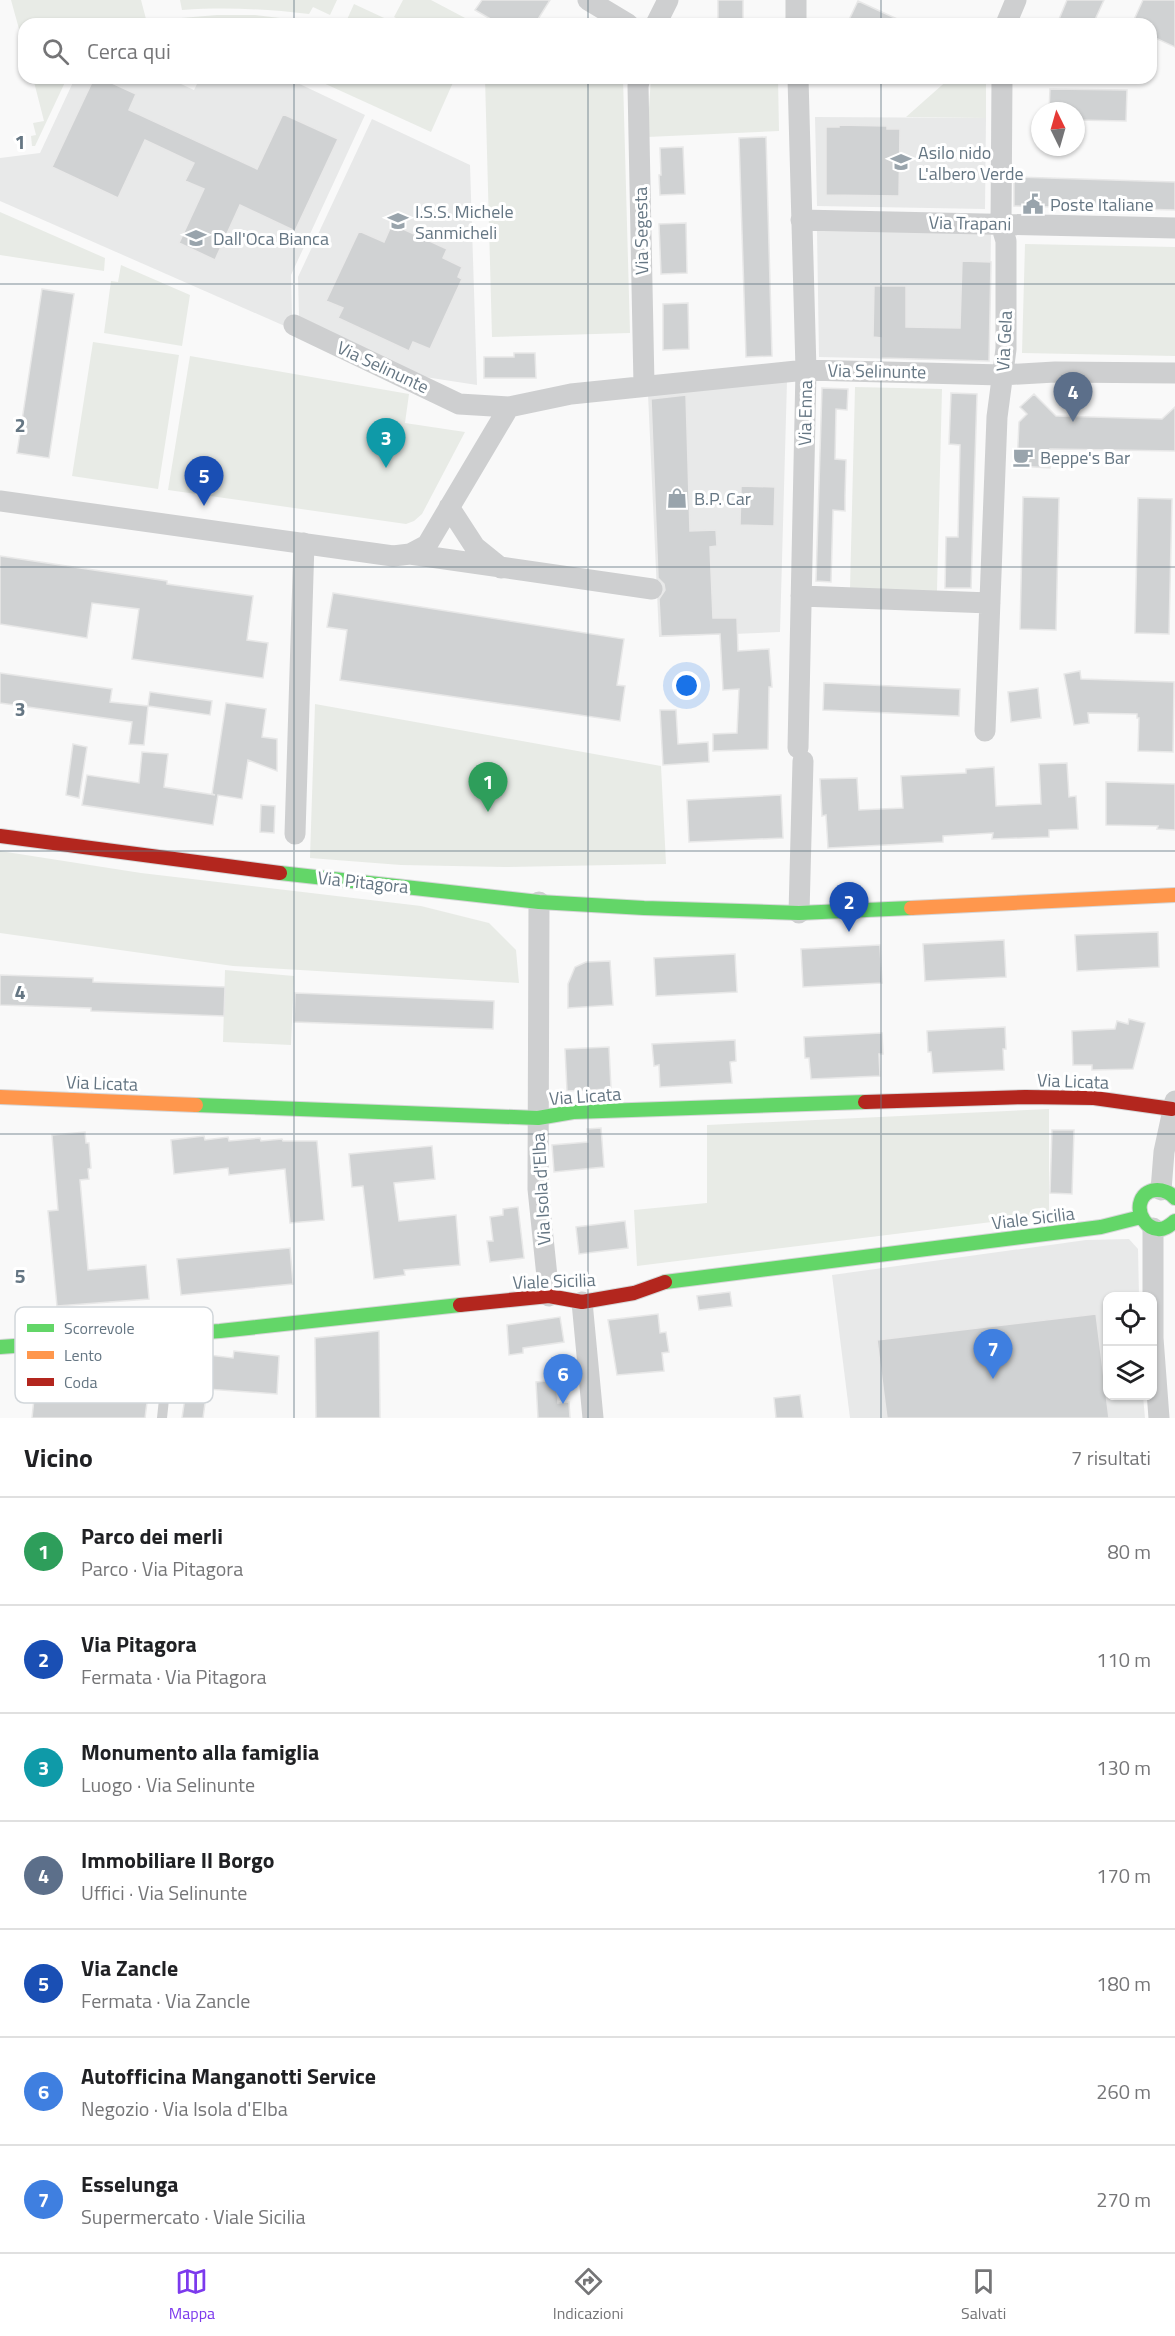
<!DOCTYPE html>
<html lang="it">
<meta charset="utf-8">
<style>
body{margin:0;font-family:"Titillium Web",sans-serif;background:#f6f6f6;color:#202124}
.controls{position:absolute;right:18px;bottom:18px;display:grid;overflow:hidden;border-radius:12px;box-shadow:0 2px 4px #0004}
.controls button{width:54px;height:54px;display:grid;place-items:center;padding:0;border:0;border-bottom:2px solid #e0e0e0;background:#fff;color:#202124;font:30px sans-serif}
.compass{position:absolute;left:1031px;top:102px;width:54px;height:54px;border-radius:50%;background:#fff;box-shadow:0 2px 4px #0004;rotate:355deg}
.you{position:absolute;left:687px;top:686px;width:21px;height:21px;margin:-15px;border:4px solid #fff;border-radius:50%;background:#1a73e8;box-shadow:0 0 0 9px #1a73e833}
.badge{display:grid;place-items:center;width:39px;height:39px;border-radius:50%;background:#7c3aed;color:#fff;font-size:20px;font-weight:700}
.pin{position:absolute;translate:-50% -50px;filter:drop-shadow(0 2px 3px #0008)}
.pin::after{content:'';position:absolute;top:32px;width:21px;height:18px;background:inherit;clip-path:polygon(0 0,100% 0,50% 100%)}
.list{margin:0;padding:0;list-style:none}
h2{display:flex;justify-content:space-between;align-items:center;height:78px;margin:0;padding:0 24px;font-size:26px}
h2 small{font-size:20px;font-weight:400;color:#757577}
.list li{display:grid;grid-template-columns:39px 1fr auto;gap:18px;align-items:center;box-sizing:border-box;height:108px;padding:0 24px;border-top:2px solid #e0e0e0}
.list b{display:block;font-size:22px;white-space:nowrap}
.list p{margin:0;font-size:20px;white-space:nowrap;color:#757577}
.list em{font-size:20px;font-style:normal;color:#757577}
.icon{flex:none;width:33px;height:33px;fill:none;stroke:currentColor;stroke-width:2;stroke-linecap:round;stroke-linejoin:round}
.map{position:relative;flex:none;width:1175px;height:1418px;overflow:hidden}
.search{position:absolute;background:#fff;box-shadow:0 2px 4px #0004;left:18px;right:18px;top:18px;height:66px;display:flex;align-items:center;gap:15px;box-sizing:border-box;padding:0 21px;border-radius:18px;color:#757577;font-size:22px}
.sheet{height:834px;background:#fff}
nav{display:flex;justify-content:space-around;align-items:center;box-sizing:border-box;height:84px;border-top:2px solid #e0e0e0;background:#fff;font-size:16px;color:#757577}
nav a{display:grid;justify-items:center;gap:3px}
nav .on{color:#7c3aed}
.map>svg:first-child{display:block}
</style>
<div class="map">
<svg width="1175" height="1418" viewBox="0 0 1175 1418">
<rect width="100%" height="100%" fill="#f9f9f9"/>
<path fill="#e8e9e9" d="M75 78H168L194 90 200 78H287L365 115 291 275 292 318 287 327 0 201V158L40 153Z
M815 117 986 118 985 209 817 206Z
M372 119 470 165 477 385 425 377 299 317 298 277Z
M817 230 991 234 989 361 819 357Z
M787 381 780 632 659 637 648 394Z
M1129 1239 1138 1249 1139 1296H1108V1396H1143L1145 1418H850L832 1275 1086 1240Z"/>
<path fill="#e8ebe6" d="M11 0H141L146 19 126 24H24V47Z
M180 0H337L330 15 313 7 309 14C266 9 226 7 182 10Z
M403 0H431L467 19V24H408L394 17Z
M354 4 397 24H345Z
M217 15H255L305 21 304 24H160L181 18Z
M33 78H67L35 146H32L31 136 36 135 33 123 44 121Z
M320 78H455L431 132 319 81Z
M485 78H623L630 333 492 337Z
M651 78H778L779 131 647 137Z
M950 78H986V118L906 117Z
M0 212 105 258 104 271 0 255Z
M1025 244 1175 247V356L1022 353Z
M121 265 190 295 182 346 104 333 111 281 118 282Z
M93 342 179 355 158 489 72 476Z
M190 356 409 394 405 423 465 432 422 514 414 521 406 524 168 490Z
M855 387 942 389 937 591 850 589Z
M315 704 661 766 666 864 505 867 401 865 310 858Z
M0 851 141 873 421 906 489 923 516 950 519 983 233 966 0 933Z
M225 970 294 976 291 1045 223 1042Z
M1049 1109V1215L637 1266 634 1210 707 1203V1125Z"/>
<path fill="#d0d2d3" stroke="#e8e8e8" stroke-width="1.5" d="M482 0H550L535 24H499L475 10Z
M718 0H743V24H718Z
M1067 0H1104L1093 24H1057Z
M1143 0H1175V47L1151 36V24H1132Z
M858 1 908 24H847Z
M94 78H101L136 94 129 110 257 169 283 114 338 139 295 231 240 205 215 260 179 243 204 189 185 181 194 163 145 140 118 198 52 167Z
M1050 89 1127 90 1126 121 1076 120V111H1049Z
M839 125 887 126V129H900L899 196 826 195V127H839Z
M766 137 772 356 746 357 739 138Z
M683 147 685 194 660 195 659 175H661L660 148Z
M1014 177 1175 182V210L1014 206Z
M686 223 687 273 661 274 659 224Z
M392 224 447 249 443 258 462 267 458 277 462 279 430 349 413 342 409 351 338 318 343 308 326 301 359 231 384 242Z
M962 261 991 262 989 361 881 358V338L873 337 874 286H906V327L960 328Z
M42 289 74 294 49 458 17 453Z
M688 303 689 349 663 350V304Z
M514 353H535L536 378H484V357H514Z
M822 388 848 389 847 410 836 409 835 459 846 460 845 496V511L833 510 831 582 816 581Z
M951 393 977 394 971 588H945L946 537H958L960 445 949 444Z
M1034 394 1056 416 1162 419 1175 407V451L1050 449V468L1017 466 1019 422 1027 414 1020 407Z
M686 395 690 531 716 530 717 546 710 547 713 618H737L738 651 769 649 772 687H769L768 749 713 751V734L737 733 739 689 723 690 720 634 661 636 659 599 665 590 664 584 658 578 651 399Z
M741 486 775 487 774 526 740 525Z
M1023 497 1059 498 1056 630 1020 629Z
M1138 498 1172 499 1169 634 1135 633Z
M0 556 167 581V584L253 596 247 640 268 643 263 678 132 659 139 609 92 603 87 638 0 624Z
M333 593 624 639 617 685 625 686 620 721 340 680 347 630 327 627Z
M1080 671 1081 679 1174 682 1173 752 1138 751 1139 718H1137V714L1088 713 1089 723 1074 725 1064 674Z
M0 673 112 689 110 702 148 706 144 745 129 744 132 722 0 703Z
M824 683 960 689 959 716 823 710Z
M1038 688 1041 718 1011 722 1008 692Z
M150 692 212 701 210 715 148 706Z
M226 703 266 709 262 737 277 739V771L248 760 242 799 218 795 213 825 82 805 87 775 139 783 142 752 168 754 164 787 215 795 212 794Z
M660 710H676L678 744 708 742 709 762 663 765Z
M73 744 87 747 79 798 66 795Z
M1067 763 1069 797 1076 796 1078 829 1049 830V837L992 839 993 833 943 836V842L828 848 826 815 822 816 820 779 857 778 859 810 903 808 901 776 966 773V769L994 767 996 806 1041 804 1039 764Z
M1106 782 1175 784V830L1157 829 1158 826 1106 825Z
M781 795 783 838 689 842 687 800Z
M261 805 275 806 274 833 260 832Z
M1158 932 1159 967 1077 971 1075 935Z
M1004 940 1006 977 925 981 923 944Z
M880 945 882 983 803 987 801 949Z
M735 954 737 992 656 996 654 958Z
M610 961 613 1005 568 1008V984L575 967 586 962Z
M0 975 93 978V982L225 987 224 1016 91 1011V1008L0 1005Z
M295 993 494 1001 493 1029 294 1022Z
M1129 1019 1145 1023 1133 1069 1092 1070V1065H1073L1072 1031 1115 1029 1117 1021 1128 1024Z
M1005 1027 1006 1049H1003L1004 1070 933 1073 931 1052H928L927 1031Z
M882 1033 883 1054H879L880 1076 811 1079 809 1058H805L804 1037Z
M735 1040 736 1061 730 1062 732 1083 660 1087 659 1065 654 1066 652 1044Z
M609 1047 611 1089 567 1091 565 1049Z
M601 1128 604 1167 554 1172 552 1145 588 1142 587 1129Z
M1052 1130H1074L1072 1194 1050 1193Z
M85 1132 86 1143H89L91 1168 88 1169 89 1179 80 1180 88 1270 146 1265 149 1299 57 1306 48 1211 58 1210 52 1135Z
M204 1136 205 1140 228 1137 229 1141 260 1138 261 1141 282 1139 283 1141H317L324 1220 290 1223 285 1169 229 1175 228 1168 174 1174 171 1140Z
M432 1146 435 1179 394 1183 399 1221 456 1215 460 1265 404 1270 405 1275 374 1279 363 1186 352 1187 349 1154Z
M518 1207 524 1258 490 1262 487 1241H493L490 1217 503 1215V1209Z
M625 1221 628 1248 579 1254 576 1227Z
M290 1248 293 1284 181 1295 177 1259Z
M730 1292 732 1306 699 1310 697 1296Z
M658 1314 660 1333 666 1332 669 1352 662 1353 664 1371 617 1375 608 1320Z
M1096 1314 1109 1418H887L877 1340Z
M560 1317 564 1342 523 1348V1353L509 1355 507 1325Z
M379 1331 380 1418H316L315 1338Z
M234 1351 279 1356 277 1394 207 1389 203 1418H182L188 1377 185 1376 187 1359 200 1361 201 1354 233 1358Z
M82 1363 151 1371 145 1418H32L35 1389 57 1392 60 1370 81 1372Z
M556 1380 558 1403 569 1402 570 1418H538L536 1382Z
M800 1395 803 1418H776L774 1398Z"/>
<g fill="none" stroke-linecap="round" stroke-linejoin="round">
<g stroke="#d5d6d7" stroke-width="16">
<path id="fast" d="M280 873 539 902 644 908 799 913 911 908
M196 1105 538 1118 573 1112 865 1102
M1175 1198C1165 1187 1144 1186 1140 1204 1138 1215 1146 1228 1158 1229 1165 1230 1170 1225 1175 1221
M665 1282 1101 1227 1141 1217
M0 1347 220 1331 460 1305"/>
</g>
<g stroke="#d5d6d7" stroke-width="16">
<path id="slow" d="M911 908 1175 895
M0 1097 196 1105"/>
</g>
<g stroke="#d5d6d7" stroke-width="16">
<path id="jam" d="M0 836 280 873
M865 1102 1025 1097 1094 1098 1172 1109
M460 1305 549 1296 582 1302 634 1293 665 1282"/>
</g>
<path stroke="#cecfd0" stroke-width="10" d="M161 1338 167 1371 162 1418"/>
<path stroke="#cecfd0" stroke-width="21" d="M588 0 628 24
M796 0V24
M656 24 668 0
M1006 24 1016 0
M640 78 638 86 644 385
M798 78 806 370 798 748
M801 220 1175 228
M294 325 459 404 509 407
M0 501 393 556 410 554 652 589
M449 507 475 547 501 568
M410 554 427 545 509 407 571 394 806 370 1002 375 1055 372 1175 373
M801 596 990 603
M985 731 997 417 1006 349V241L1001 224 1002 78
M295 834 304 543
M539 902 538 1189 549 1296
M799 913 803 761
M1161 1190 1164 1152 1175 1101
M1153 1228V1338L1159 1418
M582 1302 593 1418"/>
<use href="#fast" stroke="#63d668" stroke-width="14"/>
<use href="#slow" stroke="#ff974d" stroke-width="14"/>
<use href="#jam" stroke="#b3261e" stroke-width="14"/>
</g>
<path fill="none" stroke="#657683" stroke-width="1.5" stroke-opacity="0.55" d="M294 0V24M588 0V24M881 0V24M294 78V1418M588 78V1418M881 78V1418M0 284H1175M0 567H1175M0 851H1175M0 1134H1175"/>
<defs>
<g id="school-bare" transform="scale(1.62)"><path d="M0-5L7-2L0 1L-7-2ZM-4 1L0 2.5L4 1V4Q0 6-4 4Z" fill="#99a4ac" stroke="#fff" stroke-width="2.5" paint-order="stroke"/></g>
<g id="civic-bare" transform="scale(1.62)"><path d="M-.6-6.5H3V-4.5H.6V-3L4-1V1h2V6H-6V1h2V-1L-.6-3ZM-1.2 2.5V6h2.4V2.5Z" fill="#99a4ac" stroke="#fff" stroke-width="2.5" paint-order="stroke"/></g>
<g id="cafe-bare" transform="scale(1.62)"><path d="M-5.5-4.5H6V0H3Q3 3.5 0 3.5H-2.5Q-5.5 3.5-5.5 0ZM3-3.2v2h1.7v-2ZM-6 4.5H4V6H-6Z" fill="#99a4ac" stroke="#fff" stroke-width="2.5" paint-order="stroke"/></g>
<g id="shop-bare" transform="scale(1.62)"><path d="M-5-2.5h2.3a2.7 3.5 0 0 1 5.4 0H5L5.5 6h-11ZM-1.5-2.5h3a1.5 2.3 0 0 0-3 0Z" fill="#99a4ac" stroke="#fff" stroke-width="2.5" paint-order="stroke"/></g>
</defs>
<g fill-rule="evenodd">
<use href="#school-bare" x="901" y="162"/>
<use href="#civic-bare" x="1033" y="204"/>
<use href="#school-bare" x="398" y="221"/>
<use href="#school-bare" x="196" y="238"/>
<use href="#cafe-bare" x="1023" y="457"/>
<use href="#shop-bare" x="677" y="498"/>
</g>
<g text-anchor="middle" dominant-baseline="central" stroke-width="6" stroke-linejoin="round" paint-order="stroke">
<g font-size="18" fill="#657683" stroke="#fff" text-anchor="start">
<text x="918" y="152">Asilo nido<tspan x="918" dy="21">L'albero Verde</tspan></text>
<text x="1050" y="204">Poste Italiane</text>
<text x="415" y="211">I.S.S. Michele<tspan x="415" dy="21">Sanmicheli</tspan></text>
<text x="213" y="238">Dall'Oca Bianca</text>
<text x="1040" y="457">Beppe's Bar</text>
<text x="694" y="498">B.P. Car</text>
</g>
<g font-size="18" fill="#657683" stroke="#fff">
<text transform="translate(970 223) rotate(1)">Via Trapani</text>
<text transform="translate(641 231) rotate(-91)">Via Segesta</text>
<text transform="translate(1004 341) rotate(-87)">Via Gela</text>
<text transform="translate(383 367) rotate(25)">Via Selinunte</text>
<text transform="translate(877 371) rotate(1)">Via Selinunte</text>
<text transform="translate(805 413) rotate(-89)">Via Enna</text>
<text transform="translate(363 882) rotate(6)">Via Pitagora</text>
<text transform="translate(1073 1081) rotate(2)">Via Licata</text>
<text transform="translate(102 1083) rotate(2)">Via Licata</text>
<text transform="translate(585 1096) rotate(-4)">Via Licata</text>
<text transform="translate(541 1189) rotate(-93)">Via Isola d'Elba</text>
<text transform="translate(1033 1218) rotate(-7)">Viale Sicilia</text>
<text transform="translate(554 1281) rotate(-2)">Viale Sicilia</text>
</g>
</g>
<rect x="15" y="1307" width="198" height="96" rx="9" fill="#fff" stroke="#d1d6da" stroke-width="1.5"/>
<rect x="27" y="1324" width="27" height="8" fill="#63d668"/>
<rect x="27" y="1351" width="27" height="8" fill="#ff974d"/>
<rect x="27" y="1378" width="27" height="8" fill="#b3261e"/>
<g font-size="16" fill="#657683">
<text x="64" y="1334">Scorrevole</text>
<text x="64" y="1361">Lento</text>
<text x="64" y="1388">Coda</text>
</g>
<g font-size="20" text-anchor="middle" font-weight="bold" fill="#657683" stroke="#fff" stroke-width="6" stroke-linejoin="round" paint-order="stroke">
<text x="20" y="149">1</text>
<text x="20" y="432">2</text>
<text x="20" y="716">3</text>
<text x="20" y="999">4</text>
<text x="20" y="1283">5</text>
</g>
</svg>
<div class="controls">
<button><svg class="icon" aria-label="locate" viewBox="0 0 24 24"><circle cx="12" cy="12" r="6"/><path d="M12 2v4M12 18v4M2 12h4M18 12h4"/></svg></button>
<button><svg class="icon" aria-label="layers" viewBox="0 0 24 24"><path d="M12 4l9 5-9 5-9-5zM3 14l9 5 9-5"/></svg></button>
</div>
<svg class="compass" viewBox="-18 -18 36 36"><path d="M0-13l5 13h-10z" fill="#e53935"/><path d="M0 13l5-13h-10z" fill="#757577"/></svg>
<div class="you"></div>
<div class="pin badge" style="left:488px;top:812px;background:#2e9e5b">1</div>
<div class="pin badge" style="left:849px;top:932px;background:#1a4fb4">2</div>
<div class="pin badge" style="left:386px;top:468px;background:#0f9aa8">3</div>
<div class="pin badge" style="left:1073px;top:422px;background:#5c6f8a">4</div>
<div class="pin badge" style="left:204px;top:506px;background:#1a4fb4">5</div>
<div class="pin badge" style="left:563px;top:1404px;background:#3f7fe0">6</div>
<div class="pin badge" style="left:993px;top:1379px;background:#3f7fe0">7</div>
<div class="search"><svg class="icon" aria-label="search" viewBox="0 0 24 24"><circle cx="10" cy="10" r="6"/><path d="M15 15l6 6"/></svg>Cerca qui</div>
</div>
<section class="sheet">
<h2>Vicino<small>7 risultati</small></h2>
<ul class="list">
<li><span class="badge" style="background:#2e9e5b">1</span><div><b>Parco dei merli</b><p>Parco · Via Pitagora</p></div><em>80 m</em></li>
<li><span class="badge" style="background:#1a4fb4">2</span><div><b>Via Pitagora</b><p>Fermata · Via Pitagora</p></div><em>110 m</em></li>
<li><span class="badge" style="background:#0f9aa8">3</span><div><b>Monumento alla famiglia</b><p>Luogo · Via Selinunte</p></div><em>130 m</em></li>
<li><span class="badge" style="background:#5c6f8a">4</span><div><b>Immobiliare Il Borgo</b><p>Uffici · Via Selinunte</p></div><em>170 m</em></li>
<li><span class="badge" style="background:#1a4fb4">5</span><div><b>Via Zancle</b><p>Fermata · Via Zancle</p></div><em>180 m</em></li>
<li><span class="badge" style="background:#3f7fe0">6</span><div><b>Autofficina Manganotti Service</b><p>Negozio · Via Isola d'Elba</p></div><em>260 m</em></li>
<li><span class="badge" style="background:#3f7fe0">7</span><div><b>Esselunga</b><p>Supermercato · Viale Sicilia</p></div><em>270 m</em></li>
</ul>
</section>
<nav>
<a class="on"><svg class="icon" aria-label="map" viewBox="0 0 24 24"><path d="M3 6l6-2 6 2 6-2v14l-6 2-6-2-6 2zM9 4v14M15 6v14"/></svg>Mappa</a>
<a><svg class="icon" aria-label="directions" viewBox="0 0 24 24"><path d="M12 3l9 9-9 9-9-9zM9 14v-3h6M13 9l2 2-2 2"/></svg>Indicazioni</a>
<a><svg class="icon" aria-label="saved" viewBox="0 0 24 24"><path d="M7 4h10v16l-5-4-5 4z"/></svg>Salvati</a>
</nav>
